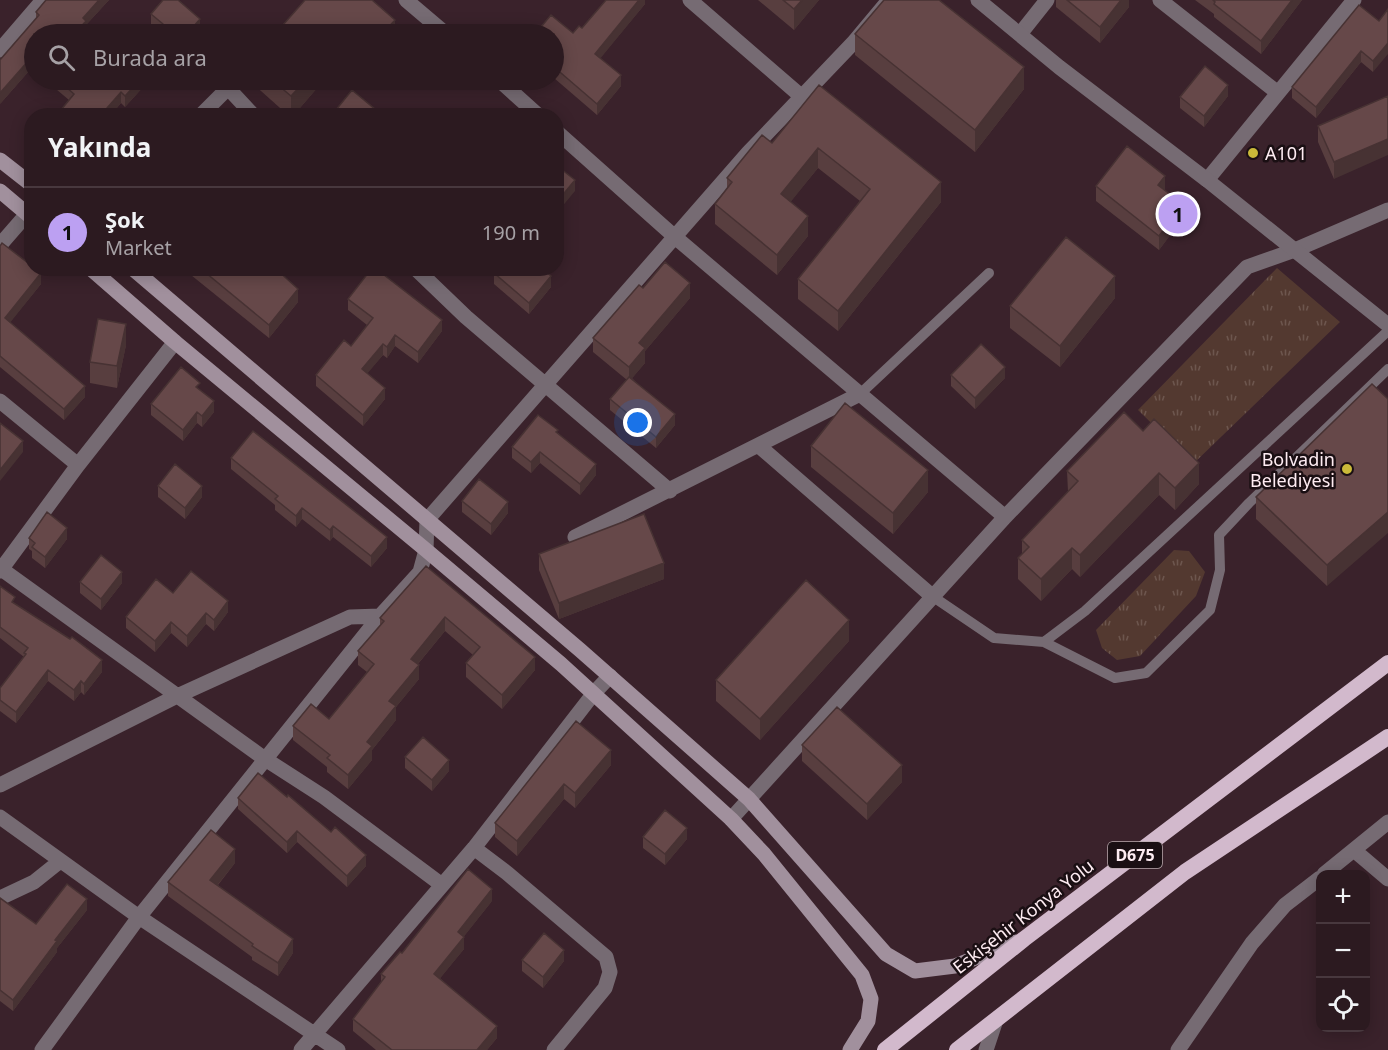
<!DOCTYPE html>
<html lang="tr">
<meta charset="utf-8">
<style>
body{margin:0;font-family:"Noto Sans",sans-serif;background:#342329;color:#f1f3f6}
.controls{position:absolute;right:18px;bottom:18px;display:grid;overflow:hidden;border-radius:12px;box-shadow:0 3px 15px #0003}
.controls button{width:54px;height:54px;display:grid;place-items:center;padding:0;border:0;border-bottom:2px solid #48383e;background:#2c1a20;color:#f1f3f6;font:30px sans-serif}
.you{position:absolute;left:638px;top:423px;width:21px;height:21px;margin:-15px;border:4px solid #fff;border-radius:50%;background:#1a73e8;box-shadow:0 0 0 9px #1a73e833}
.badge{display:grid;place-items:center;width:39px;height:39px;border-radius:50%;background:#bca0f2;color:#111;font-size:20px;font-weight:700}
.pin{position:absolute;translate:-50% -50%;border:3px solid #fff;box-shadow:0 2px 6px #0006}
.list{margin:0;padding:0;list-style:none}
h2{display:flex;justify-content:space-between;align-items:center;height:78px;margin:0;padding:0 24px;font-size:26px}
h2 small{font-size:20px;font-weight:400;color:#a6a1a5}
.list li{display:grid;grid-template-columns:39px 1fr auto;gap:18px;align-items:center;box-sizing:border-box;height:90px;padding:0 24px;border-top:2px solid #48383e}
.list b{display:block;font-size:22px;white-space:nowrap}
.list p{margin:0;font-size:20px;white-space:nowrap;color:#a6a1a5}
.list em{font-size:20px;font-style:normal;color:#a6a1a5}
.icon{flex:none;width:33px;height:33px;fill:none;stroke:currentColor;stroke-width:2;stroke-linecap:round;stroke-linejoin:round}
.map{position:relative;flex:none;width:1388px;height:1050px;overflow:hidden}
.search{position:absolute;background:#2c1a20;box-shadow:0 3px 15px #0003;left:24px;top:24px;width:540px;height:66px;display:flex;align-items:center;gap:15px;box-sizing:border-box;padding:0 21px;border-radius:33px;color:#a6a1a5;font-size:22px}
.panel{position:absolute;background:#2c1a20;box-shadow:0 3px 15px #0003;left:24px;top:108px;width:540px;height:168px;border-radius:24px}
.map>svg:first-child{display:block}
</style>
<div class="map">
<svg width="1388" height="1050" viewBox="0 0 1388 1050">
<defs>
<pattern id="grass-tufts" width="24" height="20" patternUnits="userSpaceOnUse" patternTransform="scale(1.5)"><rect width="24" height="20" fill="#533930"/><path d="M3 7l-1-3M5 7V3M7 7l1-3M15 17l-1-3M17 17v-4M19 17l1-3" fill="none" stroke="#6d564e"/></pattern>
</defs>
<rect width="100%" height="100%" fill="#3a222b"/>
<path fill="url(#grass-tufts)" d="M1277 268 1340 322 1193 464 1138 410Z
M1174 550 1189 551 1205 572 1196 596 1140 656 1117 660 1102 648 1096 630Z"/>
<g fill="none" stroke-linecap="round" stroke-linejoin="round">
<path stroke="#766b73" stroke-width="10" d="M860 394 989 273
M932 596 994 638 1044 642 1115 678 1146 673 1210 610 1220 570 1219 535 1249 503 1388 369
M1044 642 1085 611 1388 331"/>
<path stroke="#766b73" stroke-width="15" d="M406 0 446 34
M690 0 802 97
M1160 0 1278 93
M1020 34 1047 0
M0 50 43 0
M499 80 539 116
M228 88 254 116
M200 116 236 80
M556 131 675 237 1005 517
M1207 180 1354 0
M0 245 27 214
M415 268 466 317 670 491
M0 401 78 465
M759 446 932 596
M575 537 860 394
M0 568 265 759 324 797 442 885
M0 571 78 465 175 342
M0 785 177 696 350 617 380 616 420 572 426 550 427 520 748 153 853 43 889 0
M0 817 139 917 380 616
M731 819 1005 517 1247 267 1295 250 1388 210
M474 848 507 873 606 957 610 972 605 988 554 1050
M1355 851 1388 879
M1324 874 1388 822
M0 898 34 882 59 862
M42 1050 139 917 338 1050
M301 1050 474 848 594 693 610 676
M1178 1050 1252 943 1285 905 1320 878"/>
<path stroke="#766b73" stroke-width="15" d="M978 0 1059 67 1207 180 1388 325
M986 1050 996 1020"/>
<path stroke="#a1909d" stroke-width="15" d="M0 160 32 185
M0 191 32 218
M90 268 175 342 426 550 561 664 731 819 764 854 862 975 871 999 868 1021 850 1050
M132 268 580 650 749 799 886 954 915 971 955 966 1015 942"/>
<path stroke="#d2b9cc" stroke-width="16" d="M885 1050 1024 939 1388 663
M957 1050 1185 872 1388 737"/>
</g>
<path fill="#583e3f" d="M46 0H109L86 25V32L83 34H34V75L29 71 0 104 36 19V12Z
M645 0V4L600 58 621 86 597 115 554 78V34L573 33 582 28Z
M758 0H819L794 30Z
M1056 0H1129V7L1100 43 1056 7Z
M1195 0H1302L1261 54 1214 17V14Z
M151 14 200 30 196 34H162L151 25Z
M1379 21 1373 72 1361 62 1316 118 1292 98V87Z
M855 34 1024 89 975 152 855 55Z
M39 80H145V85L125 107 121 103 110 116H56L69 100 50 84 48 87Z
M252 80H324L293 116H289L252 83Z
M819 85 941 202 838 331 798 299V279L860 201 818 168 790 202 808 236 777 275 715 224V204L727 189V178L772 143Z
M1228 96 1204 127 1180 108V97Z
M1388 96 1334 179 1318 142V126Z
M32 144V159L30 157V146Z
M1096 186 1165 190 1183 218 1159 250 1096 201Z
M0 246 41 284 10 322 85 397 64 420 0 367Z
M186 268H275L298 302 269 338 186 271Z
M494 273 551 287 529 314 494 284Z
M643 288 690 298 645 351V363L632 378 675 425 656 448 610 410V399L627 380 593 352V338Z
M1115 298 1060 367 1010 328V306Z
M348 299 442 331 418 363 395 346 387 358 383 355 367 373 385 399 363 426 316 386V375L351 346 367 325 348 310Z
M126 345 117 388 90 383V362Z
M951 375 1005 378 975 409 951 386Z
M1388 399 1327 586 1256 519V497Z
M151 404 214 412 202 427 197 423 183 441 151 415Z
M1124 412 1199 484 1175 510 1159 495 1080 577 1072 569 1041 601 1018 579V558L1022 554V540L1068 492 1067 471Z
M558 433 596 475 580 495 540 463 531 473 512 458V447Z
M811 446 928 492 893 534 811 467Z
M231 458 387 548 371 567 333 537 330 541 302 519 296 527 275 510V505L231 469Z
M158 486 202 497 185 519 158 497Z
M462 501 508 513 491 535 462 512Z
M29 538 67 539 45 568 32 558V551L29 549Z
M539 554 664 579 559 619 539 570Z
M426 566 535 670 502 709 466 677V663L473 655 445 631 418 664 419 679 396 707V720L372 750V760L348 789 327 772V767L293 740V726L329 719 367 672 358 665V651L380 626V618Z
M80 582 122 583 101 610 80 593Z
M0 586 15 604 102 672 84 695 81 692 74 701 48 681 16 723 0 711V688L24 657 0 638Z
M173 593 228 612 214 631 206 624 187 647 171 633 155 652 126 628V617Z
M849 641 760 740 716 701V680Z
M576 721 611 765 575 808 564 799 517 856 495 837V823Z
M802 745 902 782 867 820 802 761Z
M405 757 449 771 432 791 405 768Z
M287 797 331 832 366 866 347 887 297 842 287 853 238 809V798Z
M643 837 687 839 665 865 643 848Z
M235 863 218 885 293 953 278 976 252 960V957L168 896V882Z
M0 898 36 924 87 910 57 948V952L13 1011 0 1001Z
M492 901 464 936V949L440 978 497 1038 487 1050H376L353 1031V1019L381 982V974Z
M522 960 564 961 543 988 522 971Z"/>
<path fill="#473233" d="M99 0H109L86 25V32L83 34H74L83 18Z
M639 0H645V4L595 65V54Z
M802 0H819L794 30V9Z
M1121 0H1129V7L1100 43V27Z
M1292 0H1302L1261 54V41Z
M200 19V30L196 34H187Z
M395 20V34H382Z
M1388 43V54L1373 72V61Z
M1361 51V62L1316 118V107Z
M29 60V71L0 104V93Z
M1024 67V89L975 152V130Z
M621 75V86L597 115V104Z
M48 80H50V84L48 87Z
M140 80H145V85L125 107V96Z
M306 80H324L293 116H291V96Z
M1228 85V96L1204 127V116Z
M121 92V103L110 116H100Z
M1388 139V155L1334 179V162Z
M818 148V168L781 214V194Z
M1165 176V191L1158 185Z
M575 180V191L556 214V203Z
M941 182V202L838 331V311Z
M1183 204V218L1159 250V236Z
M808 216V236L777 275V255Z
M41 273V284L5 329V318Z
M551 276V287L529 314V303Z
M1115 276V298L1060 367V346Z
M690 283V298L645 351V363L629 382V367L639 343Z
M298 289V302L269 338V325Z
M442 320V331L418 363V352Z
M126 324V345L117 388V366Z
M395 335V346L387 358V347Z
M383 344V355L362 380V369Z
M1005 367V378L975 409V398Z
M85 386V397L64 420V409Z
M385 388V399L363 426V415Z
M214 401V412L202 427V416Z
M197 412V423L183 441V430Z
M675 414V425L656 448V437Z
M23 441V452L0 481V470Z
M540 452V463L531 473V462Z
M1199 463V484L1175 510V488Z
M596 464V475L580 495V484Z
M928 470V492L893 534V513Z
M1159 473V495L1080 577V555Z
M202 486V497L185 519V508Z
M508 502V513L491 535V524Z
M302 508V519L296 527V516Z
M1388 512V533L1327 586V565Z
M333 526V537L330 541V530Z
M67 528V539L45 568V557Z
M387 537V548L371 567V556Z
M1072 548V569L1041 601V579Z
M664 563V579L559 619V603Z
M122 572V583L101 610V599Z
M228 601V612L214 631V620Z
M206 613V624L187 647V636Z
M445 617V631L411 672V659Z
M849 620V641L760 740V719Z
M171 622V633L155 652V641Z
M535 657V670L502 709V695Z
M102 660V672L84 695V684Z
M419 665V679L396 707V720L372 750V760L348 789V775L389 701Z
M48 670V681L16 723V712Z
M81 681V692L74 701V690Z
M611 750V765L575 808V793Z
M449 760V771L432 791V780Z
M902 765V782L867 820V804Z
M564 784V799L517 856V841Z
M687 828V839L665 865V854Z
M297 831V842L287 853V842Z
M235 849V863L210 894V880Z
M366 855V866L347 887V876Z
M492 889V901L458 944V932Z
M87 899V910L57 948V952L13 1011V1000L55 940Z
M464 937V949L434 986V974Z
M293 939V953L278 976V963Z
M564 950V961L543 988V977Z
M497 1026V1038L487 1050H477Z"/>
<path fill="#664849" stroke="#473233" stroke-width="1.5" d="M46 0H99L83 18 86 21 74 34H34V64L29 60 0 93V60L39 15 36 12Z
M163 0H178L200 19 187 34H175L151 14Z
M305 0H372L395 20 382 34H275Z
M606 0H639L595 54 621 75 597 104 554 67V34H535L551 15 573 33 579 26 582 28Z
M783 0H802L794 9Z
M884 0H939L1024 67 975 130 855 34Z
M1067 0H1121L1100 27Z
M1213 0H1292L1261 41 1214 4 1215 2Z
M1359 5 1379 21 1388 9V43L1373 61 1361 51 1316 107 1292 87Z
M1205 66 1228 85 1204 116 1180 97Z
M58 80H140L125 96 121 92 100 116 97 115V116H56L74 94Z
M272 80H306L291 96Z
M819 85 941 182 838 311 798 279 870 189 818 148 781 194 808 216 777 255 715 204 732 182 727 178 762 135 772 143Z
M352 90 376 110 372 116H331Z
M1388 96V139L1334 162 1318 126Z
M1127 146 1165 176 1158 185 1183 204 1159 236 1096 186Z
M556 165 575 180 556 203Z
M1066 237 1115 276 1060 346 1010 306Z
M2 243 32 266V268H35L41 273 5 318 85 386 64 409 0 356V246Z
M665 262 690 283 639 343 645 348 629 367 593 338 639 285 643 288Z
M200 268H275L298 289 269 325Z
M372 268H375L442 320 418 352 395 335 387 347 383 344 362 369 385 388 363 415 316 375 344 340 351 346 373 318 348 299Z
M498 268H542L551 276 529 303 494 273Z
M98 319 126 324 117 366 90 362Z
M981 344 1005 367 975 398 951 375Z
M181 367 200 383 196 387 214 401 202 416 197 412 183 430 151 404Z
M629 377 675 414 656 437 610 399Z
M1372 384 1388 399V512L1327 565 1256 497Z
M845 403 928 470 893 513 811 446Z
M1124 412 1143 431 1154 419 1199 463 1175 488 1159 473 1080 555 1072 548 1041 579 1018 558 1029 547 1022 540 1078 481 1067 471Z
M538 415 558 430 556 432 596 464 580 484 540 452 531 462 512 447Z
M0 423 23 441 0 470Z
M253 431 387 537 371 556 333 526 330 530 302 508 296 516 275 499 278 496 231 458Z
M175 464 202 486 185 508 158 486Z
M479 479 508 502 491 524 462 501Z
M47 512 67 528 45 557 32 547 35 543 29 538Z
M644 514 664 563 559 603 539 554Z
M101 555 122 572 101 599 80 582Z
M426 566 535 657 502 695 466 663 480 647 445 617 411 659 419 665 389 701 396 706 367 742 372 746 348 775 327 758 330 755 293 726 311 704 329 719 374 664 358 651 384 621 380 618Z
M191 571 228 601 214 620 206 613 187 636 171 622 155 641 126 617 156 579 173 593Z
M806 580 849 620 760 719 716 680Z
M0 586 15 597 12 602 70 639 72 637 102 660 84 684 81 681 74 690 48 670 16 712 0 700V688L26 654 24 653 28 648 0 627Z
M837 707 902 765 867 804 802 745Z
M576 721 611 750 575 793 564 784 517 841 495 823Z
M423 737 449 760 432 780 405 757Z
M258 773 287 797 288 795 331 832 335 827 366 855 347 876 297 831 287 842 238 798Z
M665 810 687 828 665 854 643 837Z
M211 830 235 849 210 880 293 939 278 963 252 946 253 944 168 882Z
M468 869 492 889 458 932 464 937 434 974 497 1026 477 1050H392L353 1019 385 977 381 974 400 952 402 953Z
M67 884 87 899 55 940 57 941 13 1000 0 990V898L36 924Z
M544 933 564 950 543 977 522 960Z"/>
<g fill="#caba39" stroke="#1a0f13" stroke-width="2">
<circle cx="1253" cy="153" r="6"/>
<circle cx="1347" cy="469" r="6"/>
</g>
<g text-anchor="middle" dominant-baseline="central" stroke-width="5" stroke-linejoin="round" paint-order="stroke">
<rect fill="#1a0f13" stroke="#baaaaf" stroke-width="1.5" x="1108" y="842" width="54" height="26" rx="4.5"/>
<g font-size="16" font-weight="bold" fill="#feecf2">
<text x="1135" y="855">D675</text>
</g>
<g font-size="18" fill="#feecf2" stroke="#1a0f13" text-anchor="start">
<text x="1265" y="153">A101</text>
<text x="1335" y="459" text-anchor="end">Bolvadin<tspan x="1335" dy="21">Belediyesi</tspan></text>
</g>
<g font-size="18" fill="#feecf2" stroke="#1a0f13">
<text transform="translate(1023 916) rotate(-38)">Eskişehir Konya Yolu</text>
</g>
</g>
</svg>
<div class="controls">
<button>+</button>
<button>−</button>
<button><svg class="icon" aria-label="locate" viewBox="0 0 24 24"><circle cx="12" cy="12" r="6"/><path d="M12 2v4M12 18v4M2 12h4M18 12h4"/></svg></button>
</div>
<div class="you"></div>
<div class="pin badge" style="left:1178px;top:214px">1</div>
<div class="search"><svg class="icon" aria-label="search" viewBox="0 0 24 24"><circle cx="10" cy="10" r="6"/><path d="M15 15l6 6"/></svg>Burada ara</div>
<section class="panel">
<h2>Yakında<small></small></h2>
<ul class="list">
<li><span class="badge">1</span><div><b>Şok</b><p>Market</p></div><em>190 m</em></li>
</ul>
</section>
</div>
